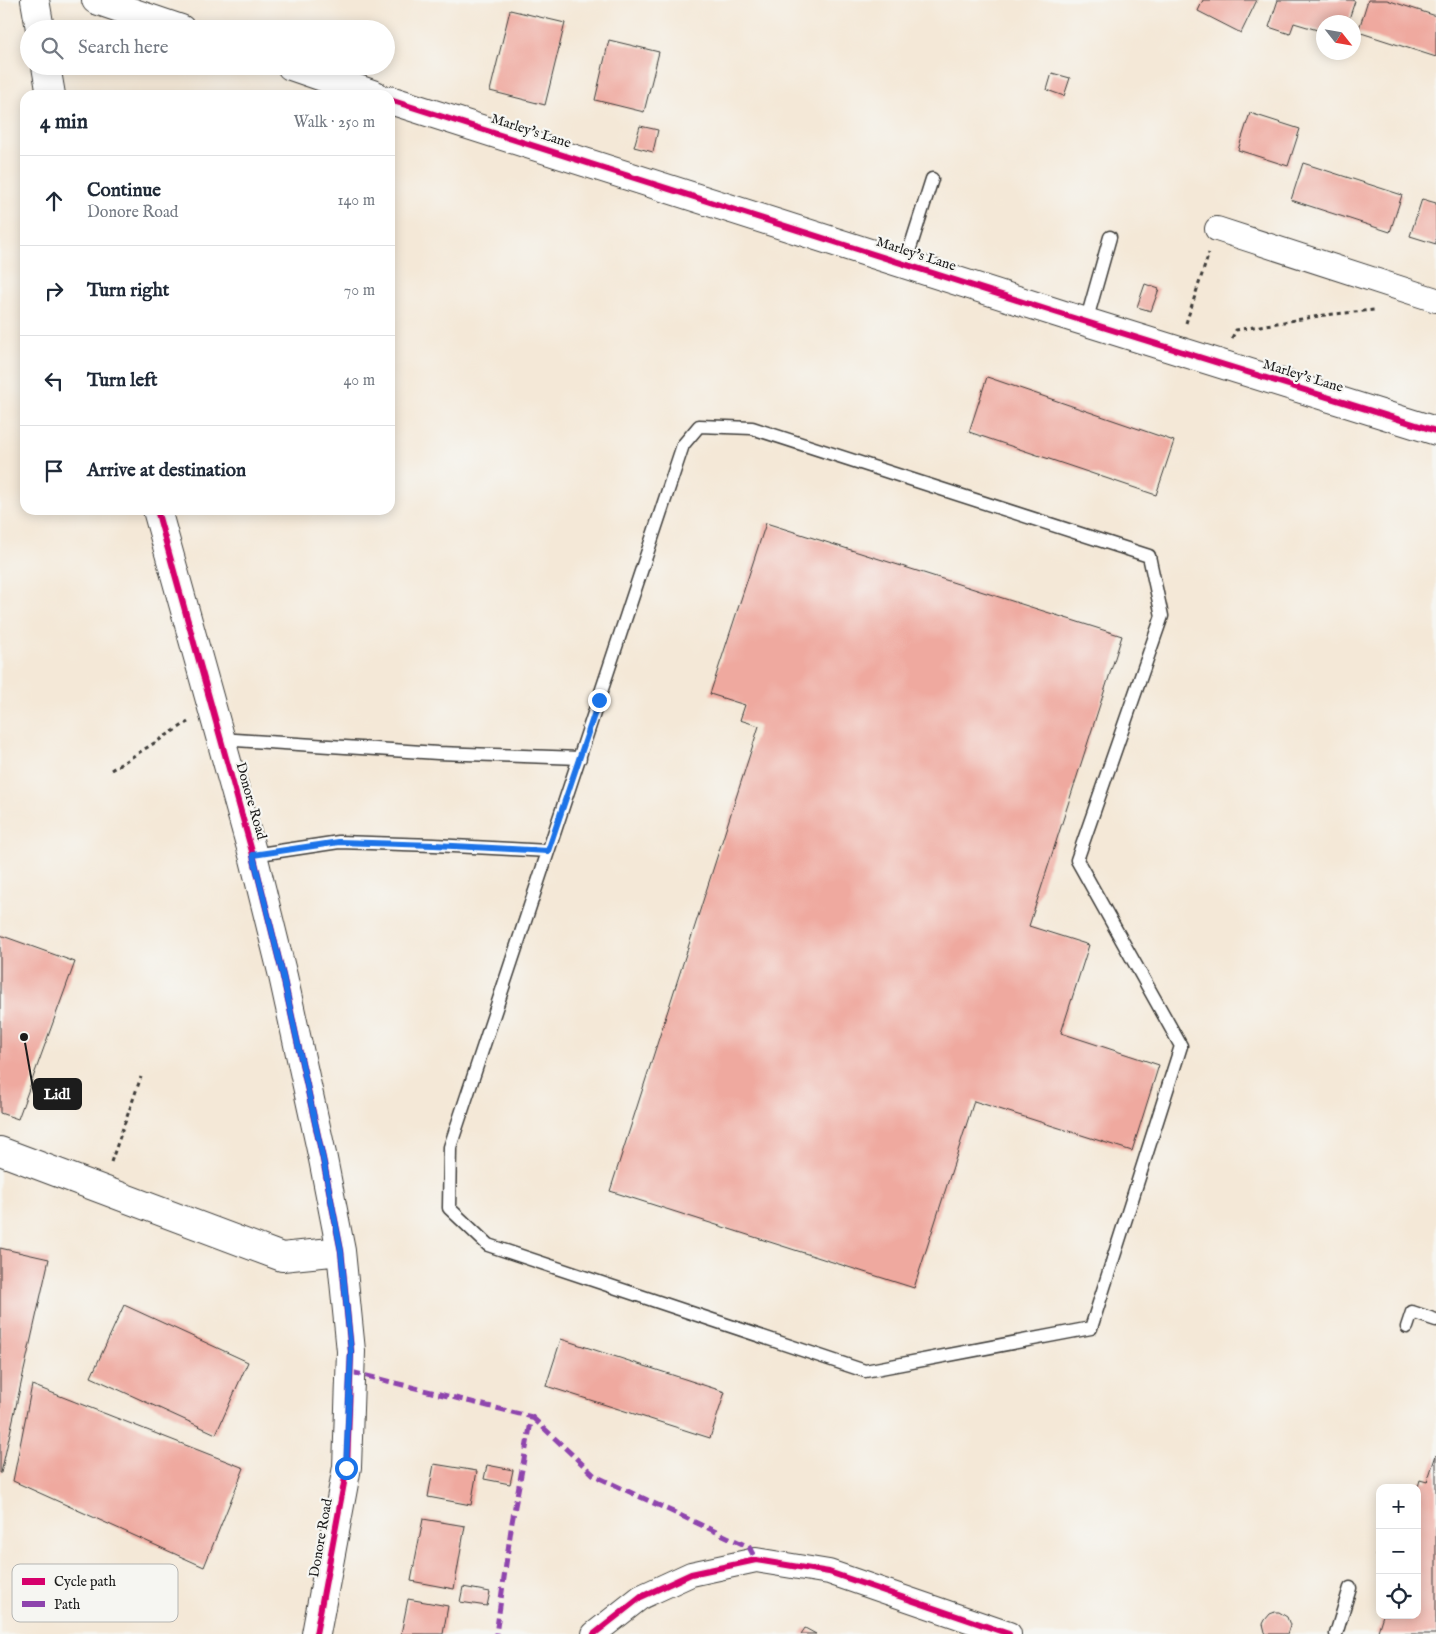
<!DOCTYPE html>
<meta charset="utf-8">
<style>
body{margin:0;font-family:"IM FELL English",serif;background:#f6f6f7;color:#1f2937}
.controls{position:absolute;right:15px;bottom:15px;display:grid;overflow:hidden;border-radius:10px;box-shadow:0 2px 12px #0003}
.controls button{width:45px;height:45px;display:grid;place-items:center;padding:0;border:0;border-bottom:1px solid #e0e1e3;background:#fff;color:#1f2937;font:25px sans-serif}
.compass{position:absolute;left:1316px;top:15px;width:45px;height:45px;border-radius:50%;background:#fff;box-shadow:0 2px 12px #0003;rotate:121deg}
.stop{position:absolute;width:15px;height:15px;margin:-11px;border:4px solid #1a73e8;border-radius:50%;background:#fff}
.stop.end{background:#1a73e8;border-color:#fff;box-shadow:0 1px 5px #0008}
.list{margin:0;padding:0;list-style:none}
h2{display:flex;justify-content:space-between;align-items:center;height:65px;margin:0;padding:0 20px;font-size:21px}
h2 small{font-size:16px;font-weight:400;color:#747a83}
.list li{display:grid;grid-template-columns:32px 1fr auto;gap:15px;align-items:center;box-sizing:border-box;height:90px;padding:0 20px;border-top:1px solid #e0e1e3}
.list b{display:block;font-size:19px;white-space:nowrap}
.list p{margin:0;font-size:16px;white-space:nowrap;color:#747a83}
.list em{font-size:16px;font-style:normal;color:#747a83}
.icon{flex:none;width:28px;height:28px;fill:none;stroke:currentColor;stroke-width:2;stroke-linecap:round;stroke-linejoin:round}
.map{position:relative;flex:none;width:1436px;height:1634px;overflow:hidden}
.search{position:absolute;background:#fff;box-shadow:0 2px 12px #0003;left:20px;top:20px;width:375px;height:55px;display:flex;align-items:center;gap:12px;box-sizing:border-box;padding:0 18px;border-radius:28px;color:#747a83;font-size:19px}
.panel{position:absolute;background:#fff;box-shadow:0 2px 12px #0003;left:20px;top:90px;width:375px;height:425px;border-radius:15px}
.map>svg:first-child{display:block}
</style>
<div class="map">
<svg width="1436" height="1634" viewBox="0 0 1436 1634">
<rect width="100%" height="100%" fill="#f6f6f2"/>
<filter id="ink" filterUnits="userSpaceOnUse"><feTurbulence type="fractalNoise" baseFrequency=".02" numOctaves="2"/><feDisplacementMap in="SourceGraphic" scale="10" xChannelSelector="R" yChannelSelector="G"/><feConvolveMatrix kernelMatrix="1 2 1 2 8 2 1 2 1" color-interpolation-filters="sRGB"/></filter>
<filter id="wash" filterUnits="userSpaceOnUse"><feTurbulence type="fractalNoise" baseFrequency=".0096" numOctaves="4" result="noise"/><feDisplacementMap in="SourceGraphic" scale="20" xChannelSelector="R" yChannelSelector="G"/><feGaussianBlur stdDeviation="1.12" result="paint"/><feColorMatrix in="noise" values="0 0 0 0 0 0 0 0 0 0 0 0 0 0 0 0 0 1.4 0 .05"/><feComposite in="paint" operator="in"/></filter>
<g filter="url(#wash)">
<rect width="100%" height="100%" fill="#f4e8d7"/>
<g id="blocks">
<path fill="#efa99f" d="M1203 0H1257L1241 33 1198 11Z
M1278 0H1351L1355 1 1348 22H1324V32L1294 23 1290 34 1269 27Z
M1368 0H1387L1436 16V57L1358 32Z
M510 10 565 23 545 105 490 91Z
M609 40 659 52 644 112 595 100Z
M1052 73 1070 78 1064 96 1047 90Z
M1250 113 1300 129 1288 166 1238 150Z
M640 126 658 130 653 152 634 147Z
M1303 163 1402 195 1390 232 1291 200Z
M1422 199 1436 203V244L1410 236Z
M1145 284 1159 289 1151 311 1137 307Z
M987 377 1174 441 1156 495 969 432Z
M766 523 1122 636 1029 926 1089 945 1061 1033 1159 1065 1132 1151 974 1101 914 1288 610 1191 759 726 740 720 745 705 710 694Z
M0 935 75 962 18 1119 0 1113Z
M0 1248 49 1259 1 1473H0Z
M124 1305 248 1362 216 1434 91 1377Z
M561 1339 725 1392 710 1438 546 1386Z
M32 1385 244 1468 204 1567 13 1481Z
M1436 1455V1634H1377L1383 1615H1417V1490L1420 1480 1427 1482Z
M434 1464 477 1471 471 1505 428 1497Z
M487 1465 513 1470 510 1484 484 1479Z
M423 1519 465 1526 454 1589 411 1581Z
M1379 1545H1380V1557L1376 1556Z
M463 1587 490 1592 487 1606 460 1602Z
M408 1599 448 1606 443 1634H401Z
M1275 1612H1279L1287 1617 1290 1625 1287 1634H1266L1265 1632 1263 1624 1265 1620 1270 1614Z
M805 1628 816 1634H801Z"/>
</g>
</g>
<g filter="url(#ink)">
<use href="#blocks" fill-opacity="0" stroke="#3c3b38" stroke-width="1"/>
<g fill="none" stroke-linecap="round" stroke-linejoin="round">
<g stroke="#3c3b38" stroke-width="15">
<path id="lane" d="M905 264 932 179
M1086 322 1110 237
M699 426 752 428 1149 556 1162 616 1077 860 1181 1046 1091 1328 865 1371 488 1245 449 1208 450 1147 683 445Z
M220 739 438 753 580 758
M253 855 339 842 434 845 548 851
M1407 1327 1412 1312 1436 1320
M1336 1634 1350 1588"/>
</g>
<g stroke="#3c3b38" stroke-width="26">
<path id="street" d="M1217 229 1436 300
M594 1634 641 1597 691 1574 756 1560 829 1572 1009 1634"/>
</g>
<g stroke="#3c3b38" stroke-width="30">
<path id="secondary" d="M35 0 40 29
M96 0 181 29
M46 66 51 95
M291 66 375 95
M390 100 1064 315 1436 431
M157 510 253 855 283 976 323 1159 341 1251 351 1351 347 1467 316 1634
M0 1151 282 1257 341 1251"/>
</g>
<path stroke="#3c3b38" stroke-width="3" stroke-dasharray="4 4" stroke-linecap="butt" d="M1186 323 1209 253
M1232 338 1236 330 1325 315 1374 310
M111 770 188 722
M111 1162 141 1077"/>
<use href="#lane" stroke="#fff" stroke-width="12"/>
<use href="#street" stroke="#fff" stroke-width="24"/>
<use href="#secondary" stroke="#fff" stroke-width="28"/>
<path stroke="#8e44ad" stroke-width="5" stroke-dasharray="10 5" stroke-linecap="butt" d="M351 1372 532 1417 512 1522 496 1634
M532 1417 595 1476 749 1547 756 1560"/>
<g stroke="#f6f6f2" stroke-width="9">
<path id="cycleway" d="M390 100 1064 315 1436 431
M157 510 253 855 283 976 323 1159 341 1251 351 1351 347 1467 316 1634
M594 1634 641 1597 691 1574 756 1560 829 1572 1009 1634"/>
</g>
<use href="#cycleway" stroke="#d6006c" stroke-width="6"/>
</g>
</g>
<g fill="none" stroke-linecap="round" stroke-linejoin="round" filter="url(#ink)">
<path stroke="#1a73e8" stroke-width="6" d="M346 1468 351 1351 341 1251 323 1159 283 976 253 855 339 842 434 845 548 851 599 700"/>
</g>
<g text-anchor="middle" dominant-baseline="central" stroke-width="4.5" stroke-linejoin="round" paint-order="stroke">
<g font-size="14" fill="#1c1c1c" stroke="#f6f6f2">
<text transform="translate(531 131) rotate(18)">Marley's Lane</text>
<text transform="translate(916 254) rotate(18)">Marley's Lane</text>
<text transform="translate(1303 376) rotate(17)">Marley's Lane</text>
<text transform="translate(251 801) rotate(74)">Donore Road</text>
<text transform="translate(321 1538) rotate(-80)">Donore Road</text>
</g>
</g>
<rect x="12" y="1564" width="166" height="58" rx="8" fill="#f6f6f2" stroke="#b5b5b2" stroke-width="1"/>
<rect x="22" y="1578" width="23" height="7" fill="#d6006c"/>
<rect x="22" y="1601" width="23" height="6" fill="#8e44ad"/>
<g font-size="14" fill="#1c1c1c">
<text x="54" y="1586">Cycle path</text>
<text x="54" y="1609">Path</text>
</g>
<path fill="none" stroke="#1c1c1c" stroke-width="2" d="M24 1037L34 1094"/>
<circle fill="#1c1c1c" stroke="#f6f6f2" stroke-width="2" cx="24" cy="1037" r="5"/>
<rect fill="#1c1c1c" stroke="#1c1c1c" stroke-width="2" x="34" y="1079" width="47" height="30" rx="5"/>
<g font-size="15" text-anchor="middle" font-weight="bold" fill="#fff">
<text x="57" y="1099">Lidl</text>
</g>
</svg>
<div class="controls">
<button>+</button>
<button>−</button>
<button><svg class="icon" aria-label="locate" viewBox="0 0 24 24"><circle cx="12" cy="12" r="6"/><path d="M12 2v4M12 18v4M2 12h4M18 12h4"/></svg></button>
</div>
<svg class="compass" viewBox="-18 -18 36 36"><path d="M0-13l5 13h-10z" fill="#e53935"/><path d="M0 13l5-13h-10z" fill="#747a83"/></svg>
<div class="stop" style="left:346px;top:1468px"></div>
<div class="stop end" style="left:599px;top:700px"></div>
<div class="search"><svg class="icon" aria-label="search" viewBox="0 0 24 24"><circle cx="10" cy="10" r="6"/><path d="M15 15l6 6"/></svg>Search here</div>
<section class="panel">
<h2>4 min<small>Walk · 250 m</small></h2>
<ul class="list">
<li><svg class="icon" aria-label="ahead" viewBox="0 0 24 24"><path d="M12 20V5M6 11l6-6 6 6"/></svg><div><b>Continue</b><p>Donore Road</p></div><em>140 m</em></li>
<li><svg class="icon" aria-label="right" viewBox="0 0 24 24"><path d="M7 20v-9h11M14 6l5 5-5 5"/></svg><div><b>Turn right</b></div><em>70 m</em></li>
<li><svg class="icon" aria-label="left" viewBox="0 0 24 24"><path d="M17 20v-9H6M10 6l-5 5 5 5"/></svg><div><b>Turn left</b></div><em>40 m</em></li>
<li><svg class="icon" aria-label="arrive" viewBox="0 0 24 24"><path d="M6 21V4h12l-3 4 3 4H6"/></svg><div><b>Arrive at destination</b></div></li>
</ul>
</section>
</div>
